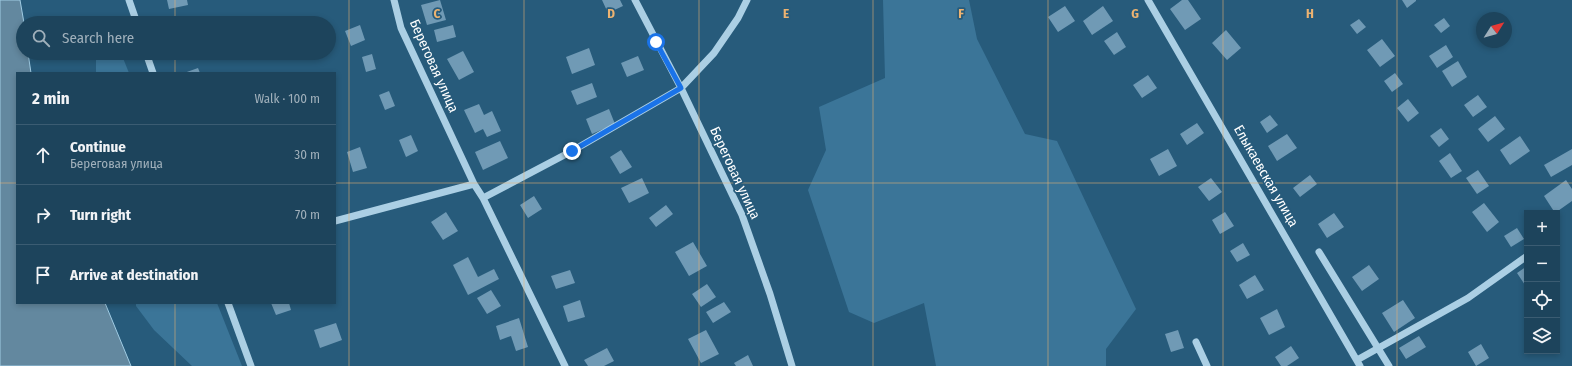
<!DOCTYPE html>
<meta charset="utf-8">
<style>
body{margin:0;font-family:"Fira Sans Condensed",sans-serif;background:#2a4e65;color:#f1f3f6}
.controls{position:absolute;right:12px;bottom:12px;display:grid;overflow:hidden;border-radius:0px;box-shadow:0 2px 6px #0003}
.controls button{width:36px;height:36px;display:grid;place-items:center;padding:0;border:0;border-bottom:1px solid #3b5c72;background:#1d445c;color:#f1f3f6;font:20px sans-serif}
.compass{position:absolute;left:1476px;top:12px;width:36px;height:36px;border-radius:50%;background:#1d445c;box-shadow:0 2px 6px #0003;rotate:53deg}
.stop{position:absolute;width:12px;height:12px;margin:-9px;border:3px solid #1a73e8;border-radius:50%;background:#fff}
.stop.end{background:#1a73e8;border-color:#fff;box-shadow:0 1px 4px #0008}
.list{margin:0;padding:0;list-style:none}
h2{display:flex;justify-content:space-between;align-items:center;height:52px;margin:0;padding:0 16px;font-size:17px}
h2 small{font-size:13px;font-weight:400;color:#a0b0bb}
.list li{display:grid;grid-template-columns:26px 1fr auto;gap:12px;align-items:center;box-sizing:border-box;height:60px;padding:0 16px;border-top:1px solid #3b5c72}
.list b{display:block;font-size:15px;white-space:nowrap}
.list p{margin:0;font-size:13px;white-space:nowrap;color:#a0b0bb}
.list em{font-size:13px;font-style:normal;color:#a0b0bb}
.icon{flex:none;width:22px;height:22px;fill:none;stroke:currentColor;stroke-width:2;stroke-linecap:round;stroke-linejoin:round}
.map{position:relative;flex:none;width:1572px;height:366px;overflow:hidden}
.search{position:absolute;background:#1d445c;box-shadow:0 2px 6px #0003;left:16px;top:16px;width:320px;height:44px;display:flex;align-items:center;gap:10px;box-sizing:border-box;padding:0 14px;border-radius:22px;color:#a0b0bb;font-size:15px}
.panel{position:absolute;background:#1d445c;box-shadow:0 2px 6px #0003;left:16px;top:72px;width:320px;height:232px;border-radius:0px}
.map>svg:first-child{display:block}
</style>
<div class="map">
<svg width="1572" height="366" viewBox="0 0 1572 366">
<rect width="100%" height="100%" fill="#275b7b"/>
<path fill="#3b7598" d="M883 0H969L977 39 1025 134 1057 141 1136 309 1106 349V366H936L924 303 874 323 849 312 808 190 826 150 819 107 885 78Z
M96 53H121L129 73H96Z
M136 303H217L242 366H192L154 330 136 306Z"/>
<path fill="#63889f" stroke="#a0cce4" d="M0 0H20L24 23 23 53H28L31 73H17V303H105L131 366H0Z"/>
<path fill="#709ab5" d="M167 0H187L188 5 169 9Z
M440 0 446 20 427 25 421 5Z
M602 0H620L623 6 608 13Z
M1182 0H1188L1201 19 1185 30 1170 9Z
M1402 0H1416V1L1407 8Z
M1065 6 1075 21 1058 32 1048 17Z
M1103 6 1113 21 1092 35 1083 21Z
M1444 18 1450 26 1441 33 1434 25Z
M1359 19 1366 27 1357 34 1350 25Z
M360 25 365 40 351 46 345 31Z
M453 25 456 37 437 42 434 30Z
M1226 30 1241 48 1227 60 1212 43Z
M1117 32 1126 47 1114 55 1104 41Z
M1382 39 1395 56 1380 67 1367 50Z
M1446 45 1453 57 1437 68 1429 56Z
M589 48 595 65 572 74 566 57Z
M463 51 474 72 459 80 447 59Z
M372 54 376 69 366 72 362 57Z
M638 56 644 70 627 77 621 63Z
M1458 61 1467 77 1452 87 1442 71Z
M198 68 200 73H184Z
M1395 73 1403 84 1392 92 1384 81Z
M1148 75 1157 88 1142 98 1133 85Z
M592 83 597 97 577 105 571 91Z
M389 91 395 106 385 110 379 95Z
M1478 95 1487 107 1473 117 1464 105Z
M1408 99 1419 113 1408 122 1397 108Z
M479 104 484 115 492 111 501 131 487 137 483 129 475 133 464 110Z
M609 109 615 124 592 134 586 119Z
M1270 115 1278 125 1267 133 1260 122Z
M1495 116 1505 129 1488 142 1478 129Z
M1197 123 1204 133 1187 145 1180 134Z
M1441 128 1449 139 1439 147 1430 136Z
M1287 134 1297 148 1277 161 1268 146Z
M411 135 418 151 406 157 399 140Z
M1520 136 1530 151 1510 165 1500 150Z
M500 141 508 158 483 170 475 152Z
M360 147 367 168 353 172 347 152Z
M1168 149 1177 166 1159 176 1150 159Z
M1572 149V165L1551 177 1544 165Z
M621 150 632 167 620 174 610 157Z
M1450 153 1462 171 1451 178 1439 161Z
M1478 170 1489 186 1477 194 1466 178Z
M1310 175 1317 184 1300 197 1293 188Z
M642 178 649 193 629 203 621 188Z
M1211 178 1222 192 1209 201 1198 187Z
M1566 180 1572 189V201L1555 213 1544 196Z
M534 196 542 209 528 218 520 205Z
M1484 203 1499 222 1487 232 1472 212Z
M666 205 673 214 656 227 649 218Z
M446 212 458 231 443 240 431 222Z
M1225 212 1234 226 1220 234 1212 220Z
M1334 213 1344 227 1327 238 1318 224Z
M1517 228 1524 239 1511 247 1504 236Z
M693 242 707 266 689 276 675 252Z
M1243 243 1250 255 1237 262 1230 251Z
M468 257 478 277 494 269 499 279 468 295 453 265Z
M1369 265 1379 279 1362 291 1352 277Z
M1527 266V288L1517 273Z
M570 270 575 283 556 289 551 276Z
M1255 275 1264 290 1247 299 1239 285Z
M707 284 716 297 701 307 692 294Z
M491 290 501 306 487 314 477 298Z
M580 300 585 317 568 322 563 306Z
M1403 300 1415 318 1394 332 1382 313Z
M724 302 731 312 713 323 706 312Z
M271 303H289L291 310 276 315Z
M1277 309 1285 327 1269 335 1260 318Z
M519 318 528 347 516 351 511 336 500 340 496 326Z
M336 323 342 340 320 348 314 330Z
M706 330 719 354 701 363 688 339Z
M1178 330 1184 348 1171 352 1165 334Z
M1419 336 1426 347 1406 359 1399 348Z
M1481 344 1489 358 1476 366 1468 352Z
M1291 346 1299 358 1287 366H1281L1275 357Z
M607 348 614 361 604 366H588L584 360Z
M748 355 753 366H736L734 363Z"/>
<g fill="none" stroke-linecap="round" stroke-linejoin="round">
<path stroke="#abcfe4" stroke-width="7" d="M129 0 137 23
M394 0 401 28 474 184 483 198 565 366
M635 0 681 88 742 215 770 294 792 366
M1148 0 1360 366
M146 53 153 73
M483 198 572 151 681 88 714 53 738 18 747 0
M335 221 474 184
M1319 252 1389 366
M228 303 251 366
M1196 342 1207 366
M1357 360 1468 298 1527 256"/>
</g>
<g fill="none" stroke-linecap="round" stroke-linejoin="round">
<path stroke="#1a73e8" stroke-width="5" d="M572 151 681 88 656 42"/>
</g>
<path fill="none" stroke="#ecb371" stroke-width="1" stroke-opacity="0.55" d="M175 0V23M349 0V366M524 0V366M699 0V366M873 0V366M1048 0V366M1223 0V366M1397 0V366M175 53V73M0 183H17M335 183H1572M175 303V366"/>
<g text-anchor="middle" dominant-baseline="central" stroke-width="3.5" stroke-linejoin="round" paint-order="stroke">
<g font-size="14" fill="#fff" stroke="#275b7b">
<text transform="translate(434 66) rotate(66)">Береговая улица</text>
<text transform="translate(735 173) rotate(65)">Береговая улица</text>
<text transform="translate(1266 176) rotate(60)">Елыкаевская улица</text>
</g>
</g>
<g font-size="13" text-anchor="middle" font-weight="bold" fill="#ecb371" stroke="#275b7b" stroke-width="3.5" stroke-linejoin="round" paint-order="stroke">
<text x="437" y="18">C</text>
<text x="611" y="18">D</text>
<text x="786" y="18">E</text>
<text x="961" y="18">F</text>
<text x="1135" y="18">G</text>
<text x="1310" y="18">H</text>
</g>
</svg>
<div class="controls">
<button>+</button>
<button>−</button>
<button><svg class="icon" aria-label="locate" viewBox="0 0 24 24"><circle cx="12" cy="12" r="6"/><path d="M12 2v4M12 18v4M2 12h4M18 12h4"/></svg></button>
<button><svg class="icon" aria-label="layers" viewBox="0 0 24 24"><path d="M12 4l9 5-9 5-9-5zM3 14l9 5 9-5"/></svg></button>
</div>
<svg class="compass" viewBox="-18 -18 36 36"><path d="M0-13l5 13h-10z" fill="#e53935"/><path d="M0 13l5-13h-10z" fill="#a0b0bb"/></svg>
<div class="stop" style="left:656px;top:42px"></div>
<div class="stop end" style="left:572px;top:151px"></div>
<div class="search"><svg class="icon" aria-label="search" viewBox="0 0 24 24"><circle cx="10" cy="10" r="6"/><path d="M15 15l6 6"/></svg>Search here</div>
<section class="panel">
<h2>2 min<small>Walk · 100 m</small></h2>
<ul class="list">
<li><svg class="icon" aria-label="ahead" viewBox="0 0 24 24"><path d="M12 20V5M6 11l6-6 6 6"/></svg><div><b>Continue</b><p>Береговая улица</p></div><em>30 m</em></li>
<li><svg class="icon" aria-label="right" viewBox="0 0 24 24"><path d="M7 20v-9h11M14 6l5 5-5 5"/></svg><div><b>Turn right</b></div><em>70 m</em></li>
<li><svg class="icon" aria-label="arrive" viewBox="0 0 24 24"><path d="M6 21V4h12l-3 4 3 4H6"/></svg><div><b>Arrive at destination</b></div></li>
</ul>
</section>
</div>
